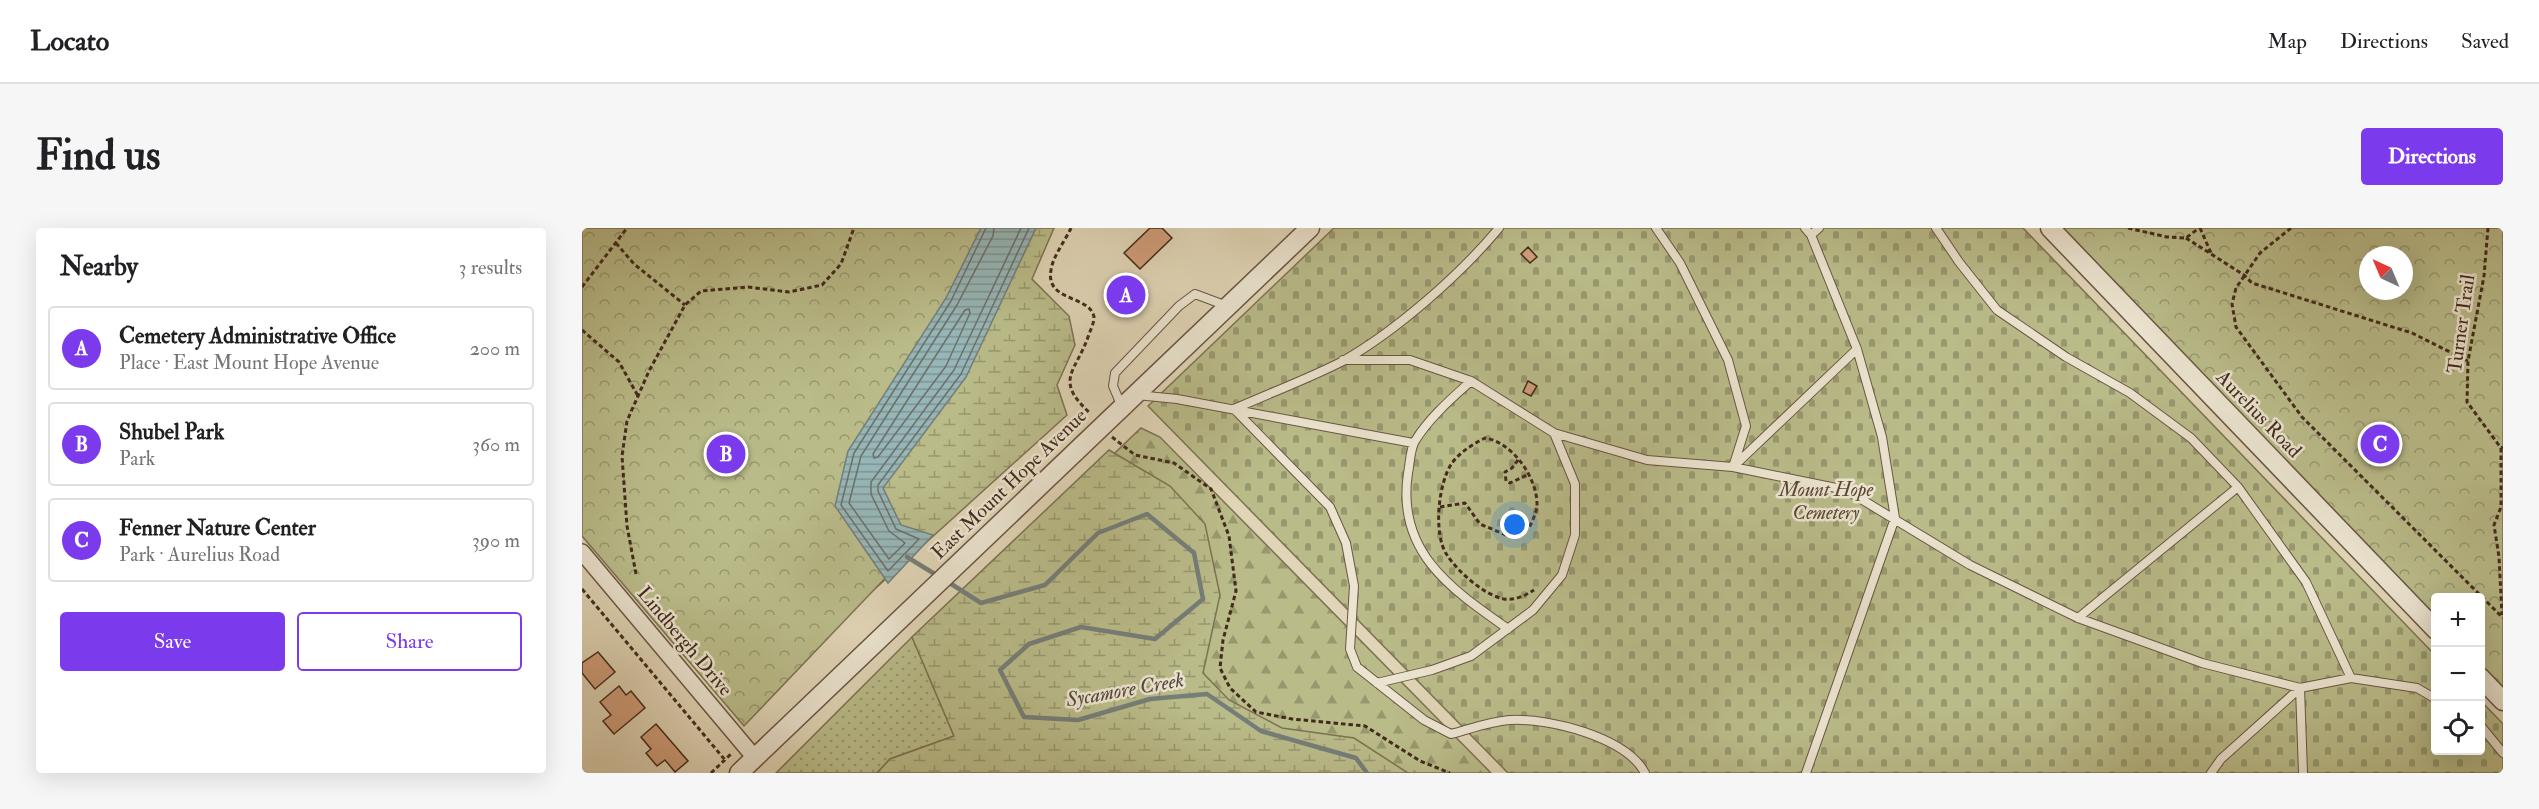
<!DOCTYPE html>
<meta charset="utf-8">
<style>
body{margin:0;font-family:"IM FELL Double Pica",serif;background:#f6f6f6;color:#202124}
.controls{position:absolute;right:18px;bottom:18px;display:grid;overflow:hidden;border-radius:6px;box-shadow:0 6px 24px #0002}
.controls button{width:54px;height:54px;display:grid;place-items:center;padding:0;border:0;border-bottom:2px solid #e0e0e0;background:#fff;color:#202124;font:30px sans-serif}
.compass{position:absolute;left:1777px;top:18px;width:54px;height:54px;border-radius:50%;background:#fff;box-shadow:0 6px 24px #0002;rotate:316deg}
.you{position:absolute;left:933px;top:297px;width:21px;height:21px;margin:-15px;border:4px solid #fff;border-radius:50%;background:#1a73e8;box-shadow:0 0 0 9px #1a73e833}
.badge{display:grid;place-items:center;width:39px;height:39px;border-radius:50%;background:#7c3aed;color:#fff;font-size:20px;font-weight:700}
.pin{position:absolute;translate:-50% -50%;border:3px solid #fff;box-shadow:0 2px 6px #0006}
.list{margin:0;padding:0;list-style:none}
h2{display:flex;justify-content:space-between;align-items:center;height:78px;margin:0;padding:0 24px;font-size:26px}
h2 small{font-size:20px;font-weight:400;color:#757577}
.list li{display:grid;grid-template-columns:39px 1fr auto;gap:18px;align-items:center;box-sizing:border-box;height:84px;margin:0 12px 12px;padding:0 12px;border:2px solid #e0e0e0;border-radius:6px}
.list b{display:block;font-size:22px;white-space:nowrap}
.list p{margin:0;font-size:20px;white-space:nowrap;color:#757577}
.list em{font-size:20px;font-style:normal;color:#757577}
.actions{display:flex;gap:12px;padding:18px 24px}
.actions a{flex:1;padding:14px 0;border:2px solid #7c3aed;border-radius:6px;text-align:center;font-size:21px;color:#7c3aed}
.actions .main{background:#7c3aed;color:#fff}
.icon{flex:none;width:33px;height:33px;fill:none;stroke:currentColor;stroke-width:2;stroke-linecap:round;stroke-linejoin:round}
.map{position:relative;flex:none;width:1921px;height:545px;overflow:hidden;border-radius:6px}
header{display:flex;align-items:center;gap:36px;box-sizing:border-box;height:84px;padding:0 30px;background:#fff;border-bottom:2px solid #e0e0e0}
header strong{font-size:28px}
nav{display:flex;gap:33px;margin-inline-start:auto;font-size:21px}
.intro{display:flex;align-items:center;justify-content:space-between;box-sizing:border-box;height:144px;padding:0 36px}
h1{margin:0;font-size:42px}
.button{padding:15px 27px;border-radius:6px;background:#7c3aed;color:#fff;font-size:21px;font-weight:700}
main{display:flex;gap:36px;padding:0 36px}
aside{flex:1;background:#fff;border-radius:6px;box-shadow:0 6px 24px #0002}
.map>svg:first-child{display:block}
</style>
<header>
<strong>Locato</strong>
<nav><a>Map</a><a>Directions</a><a>Saved</a></nav>
</header>
<div class="intro"><h1>Find us</h1><a class="button">Directions</a></div>
<main>
<aside>
<h2>Nearby<small>3 results</small></h2>
<ul class="list">
<li><span class="badge">A</span><div><b>Cemetery Administrative Office</b><p>Place · East Mount Hope Avenue</p></div><em>200 m</em></li>
<li><span class="badge">B</span><div><b>Shubel Park</b><p>Park</p></div><em>360 m</em></li>
<li><span class="badge">C</span><div><b>Fenner Nature Center</b><p>Park · Aurelius Road</p></div><em>390 m</em></li>
</ul>
<div class="actions"><a class="main">Save</a><a>Share</a></div>
</aside>
<div class="map">
<svg width="1921" height="545" viewBox="0 0 1921 545">
<defs>
<pattern id="grass-dots" width="8" height="8" patternUnits="userSpaceOnUse" patternTransform="scale(1.5)"><rect width="8" height="8" fill="#b9bb89"/><path d="M2 2h.1M6 6h.1" fill="none" stroke="#98986f" stroke-width="1.8" stroke-linecap="round"/></pattern>
<pattern id="forest-firs" width="22" height="20" patternUnits="userSpaceOnUse" patternTransform="scale(1.5)"><rect width="22" height="20" fill="#b9bb89"/><path d="M5 1l3.5 6h-7zM16 11l3.5 6h-7z" fill="#98986f"/></pattern>
<pattern id="wetland-marsh" width="20" height="14" patternUnits="userSpaceOnUse" patternTransform="scale(1.5)"><rect width="20" height="14" fill="#b9bb89"/><path d="M1 5h8M5 5V1M11 12h8M15 12V8" fill="none" stroke="#98986f"/></pattern>
<pattern id="cemetery-stones" width="16" height="16" patternUnits="userSpaceOnUse" patternTransform="scale(1.5)"><rect width="16" height="16" fill="#b9bb89"/><path d="M2 7V4a2 2 0 0 1 4 0v3zM10 15v-3a2 2 0 0 1 4 0v3z" fill="#98986f"/></pattern>
<pattern id="park-crowns" width="20" height="18" patternUnits="userSpaceOnUse" patternTransform="scale(1.5)"><rect width="20" height="18" fill="#b9bb89"/><path d="M2 6a3 3 0 1 1 6 0M12 15a3 3 0 1 1 6 0" fill="none" stroke="#98986f"/></pattern>
<pattern id="water-rules" width="6" height="5" patternUnits="userSpaceOnUse" patternTransform="scale(1.5)"><rect width="6" height="5" fill="#97b6b7"/><path d="M0 2.5h6" fill="none" stroke="#7d9494"/></pattern>
</defs>
<rect width="100%" height="100%" fill="#e0d5b6"/>
<filter id="stains"><feTurbulence type="fractalNoise" baseFrequency=".00333" numOctaves="4"/><feColorMatrix values="0 0 0 0 .2 0 0 0 0 .09 0 0 0 0 .02 0 0 0 .5 -.17"/></filter>
<radialGradient id="worn" r=".72"><stop offset=".6" stop-color="#630" stop-opacity="0"/><stop offset="1" stop-color="#630" stop-opacity=".3"/></radialGradient>
<path fill="url(#grass-dots)" stroke="#7e7253" stroke-width="1.5" d="M330 409 372 508 308 531 295 545H194Z"/>
<path fill="url(#forest-firs)" stroke="#7e7253" stroke-width="1.5" d="M559 200 578 209 909 545H551L401 351Z"/>
<path fill="url(#wetland-marsh)" stroke="#7e7253" stroke-width="1.5" d="M283 0H472L450 51 487 88 493 117 475 157 485 187 180 463Z
M527 222 588 258 623 296 638 367 621 445 647 472 700 500 772 510 826 545H295L308 531 372 508 330 409Z"/>
<path fill="url(#cemetery-stones)" stroke="#7e7253" stroke-width="1.5" d="M752 0H1441L1853 427 1854 522H1898L1899 473 1921 496V545H926L566 178Z"/>
<path fill="url(#park-crowns)" stroke="#7e7253" stroke-width="1.5" fill-rule="evenodd" d="M0 0H425L259 259 310 343 162 498 0 308Z
M1468 0H1921V473L1899 449 1898 370H1854L1853 402ZM1786 27H1822V63H1786Z"/>
<path fill="url(#water-rules)" stroke="#757e79" stroke-width="1.5" d="M399 0H454L384 149 301 260 319 297 351 307 306 355 253 278 266 223 364 70Z"/>
<g fill="none" stroke-linecap="round" stroke-linejoin="round">
<path stroke="#6d706a" stroke-width="1.5" d="M404 0 369 73 272 225 259 277 306 343 337 311 314 301 296 263V257L379 146 447 0
M412 0 411 8 375 77 279 228 267 275 307 331 323 315 307 303 289 266V254L372 142 439 0
M387 81 388 85 364 138 296 229 292 230 291 226 383 82Z"/>
<path stroke="#757e79" stroke-width="4.5" d="M325 329 356 348
M363 352 399 375 463 357 516 305 565 286 612 325 621 371 573 411 499 399 447 416 418 442 442 489 496 492 568 471 625 466 679 503 774 530 785 545"/>
</g>
<path fill="#d09e7a" stroke="#432a1d" stroke-width="1.5" d="M568 0H580L590 10 558 41 542 25Z
M946 19 955 29 948 35 939 26Z
M540 52 544 56 547 54 558 65 542 81 531 69 538 63 534 58Z
M946 153 955 158 949 168 941 164Z
M16 424 33 444 13 461 0 445V435Z
M37 458 44 467 49 463 63 480 32 506 21 493 29 487 18 474Z
M74 496 106 533 93 544 83 532 75 538 64 525 69 521 59 509Z"/>
<g fill="none" stroke-linecap="round" stroke-linejoin="round">
<g stroke="#6a5543" stroke-width="10">
<path id="service" d="M1074 0 1098 35 1146 132 1164 198 1151 239 1275 121
M1223 0 1229 7 1275 121 1300 209 1313 290 1224 545
M1354 0 1377 34 1415 82 1484 129 1548 165 1609 210 1656 259 1724 354 1769 450 1835 460 1854 471
M1229 7 1237 0
M761 132H828L889 153 972 205 1065 232 1151 239 1264 262 1388 337 1496 390 1620 435 1718 460 1769 450
M889 153C869 171 847 190 833 213 828 221 828 236 826 245 814 324 869 361 926 401
M555 167 595 171 831 215
M540 179 531 158 533 145 597 78 613 66 645 78
M652 181 748 279 764 315 772 358 768 421 775 439 842 492 869 506C888 501 909 493 929 492 967 490 1044 509 1063 545
M652 181C688 165 726 151 761 133 814 103 878 47 917 0
M1496 390 1656 259
M795 455 850 442 889 428 951 382 980 347 993 307V256L972 205
M1898 497 1921 525
M1629 545 1639 531 1718 460 1721 545"/>
</g>
<g stroke="#6a5543" stroke-width="18">
<path id="minor" d="M0 324 173 530"/>
</g>
<g stroke="#6a5543" stroke-width="21">
<path id="tertiary" d="M1468 0 1854 402
M1898 449 1921 473
M157 545 728 0"/>
</g>
<path stroke="#432a1d" stroke-width="3" stroke-dasharray="4.5 3" stroke-linecap="butt" d="M489 0C483 13 471 28 469 42 463 74 508 67 512 89 512 95 509 101 507 106 495 144 470 151 509 186
M1546 0 1585 9 1604 10 1617 0
M1618 0 1629 25
M1709 0 1678 25 1654 60 1650 76 1654 99 1720 189 1921 390
M1906 0 1902 48 1886 133 1885 174 1919 220 1921 219
M1604 10 1662 47 1670 55 1830 105 1886 133
M34 15 52 36 103 77
M0 59 45 0
M0 102 37 134 56 168
M530 209 553 227 592 235 629 261 647 308 654 363 641 412 638 440 648 460 674 484 710 491 783 498 838 533 868 545
M1919 220V279L1912 297 1917 329 1920 387
M936 232 930 240 923 244 924 253 928 255 945 247
M858 279 883 275 898 296 924 307 947 300C950 294 954 286 955 278 956 250 930 214 903 210 891 216 878 224 870 235 856 255 851 307 865 327 876 344 902 367 922 371 933 373 944 367 952 362
M924 307 925 290
M54 346 45 298 40 228 45 193 67 143 103 77 119 63 166 59 207 64 240 57 259 36 272 0
M0 361 143 532
M129 545 150 525"/>
<use href="#service" stroke="#ebe4d0" stroke-width="8"/>
<use href="#minor" stroke="#ebe4d0" stroke-width="15"/>
<use href="#tertiary" stroke="#ebe4d0" stroke-width="18"/>
</g>
<g text-anchor="middle" dominant-baseline="central" stroke-width="5" stroke-linejoin="round" paint-order="stroke">
<g font-size="20" fill="#432a1d" stroke="#ebe4d0">
<text transform="translate(1879 96) rotate(-82)">Turner Trail</text>
<text transform="translate(1677 186) rotate(46)">Aurelius Road</text>
<text transform="translate(427 256) rotate(-44)">East Mount Hope Avenue</text>
<text transform="translate(103 413) rotate(50)">Lindbergh Drive</text>
</g>
<g font-size="20" font-style="italic" fill="#5b4733" stroke="#ebe4d0">
<text x="1244" y="261">Mount Hope<tspan x="1244" dy="23">Cemetery</tspan></text>
</g>
<g font-size="21" font-style="italic" fill="#54463c" stroke="#ebe4d0">
<text transform="translate(543 462) rotate(-10)">Sycamore Creek</text>
</g>
</g>
<rect width="100%" height="100%" filter="url(#stains)"/>
<rect width="100%" height="100%" fill="url(#worn)"/>
</svg>
<div class="controls">
<button>+</button>
<button>−</button>
<button><svg class="icon" aria-label="locate" viewBox="0 0 24 24"><circle cx="12" cy="12" r="6"/><path d="M12 2v4M12 18v4M2 12h4M18 12h4"/></svg></button>
</div>
<svg class="compass" viewBox="-18 -18 36 36"><path d="M0-13l5 13h-10z" fill="#e53935"/><path d="M0 13l5-13h-10z" fill="#757577"/></svg>
<div class="you"></div>
<div class="pin badge" style="left:544px;top:67px">A</div>
<div class="pin badge" style="left:144px;top:226px">B</div>
<div class="pin badge" style="left:1798px;top:216px">C</div>
</div>
</main>
